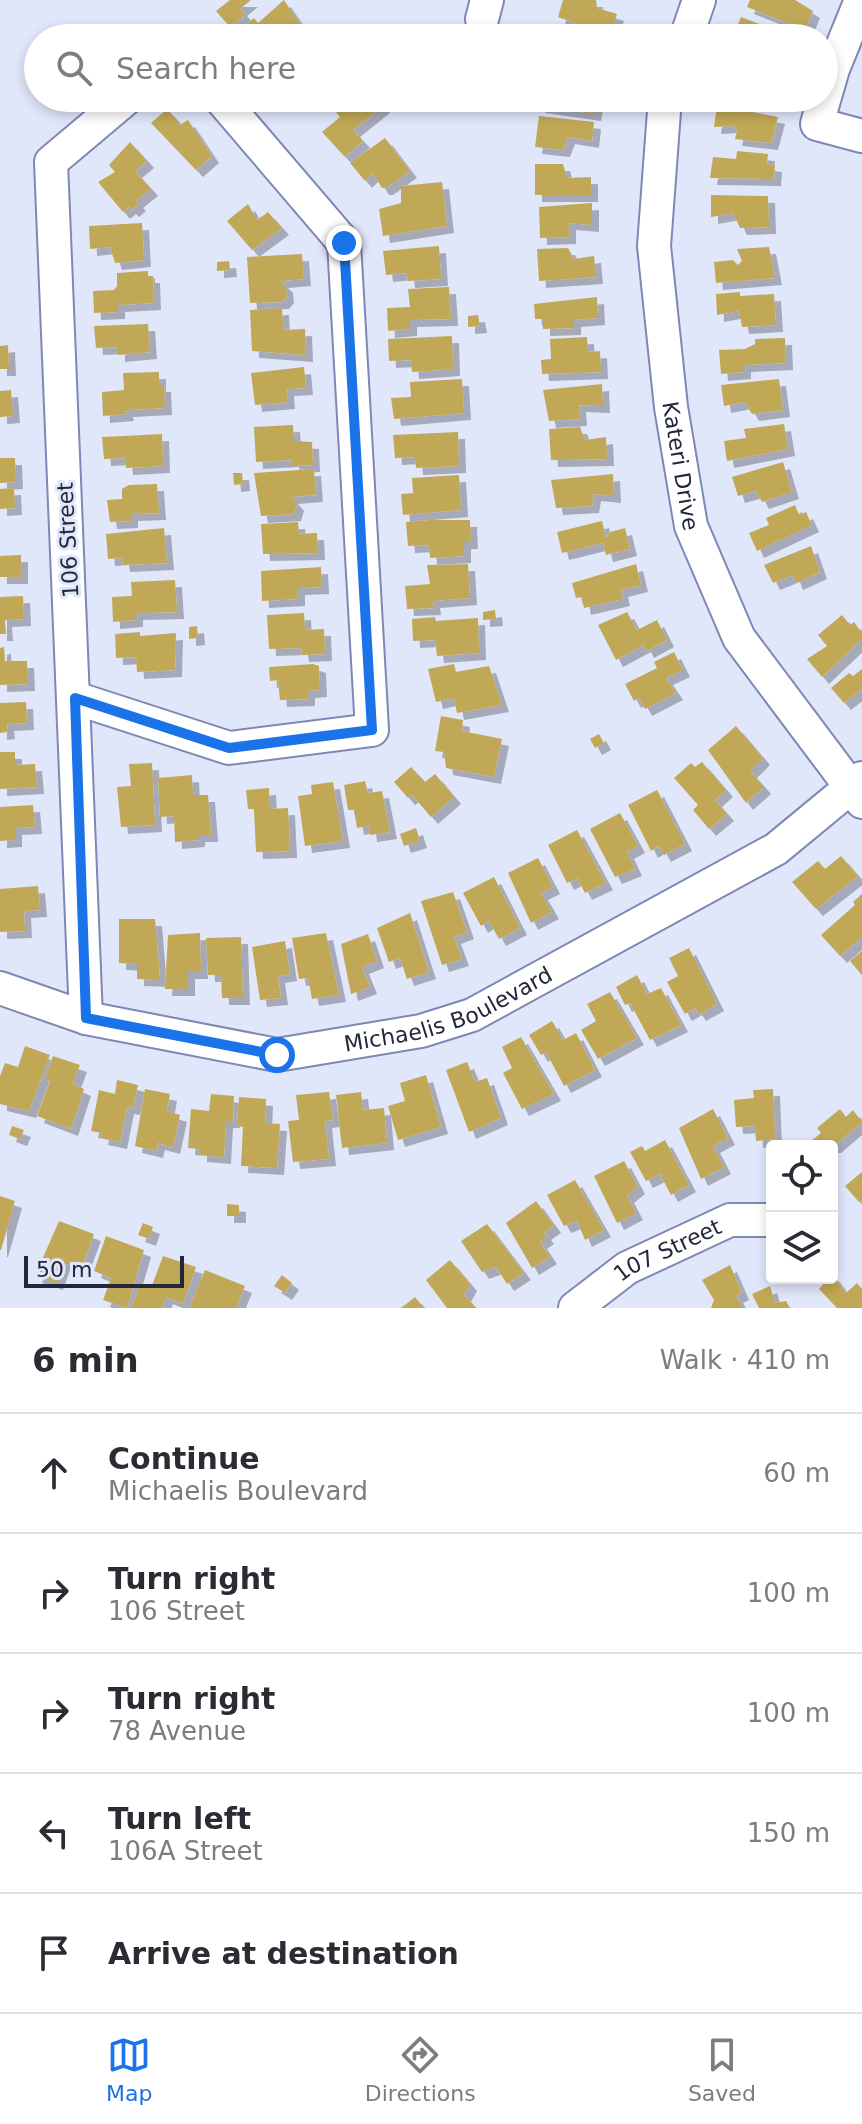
<!DOCTYPE html>
<meta charset="utf-8">
<style>
body{margin:0;font-family:"DejaVu Sans",sans-serif;background:#f7f7f7;color:#2b2b33}
.controls{position:absolute;right:24px;bottom:24px;display:grid;overflow:hidden;border-radius:8px;box-shadow:0 4px 12px #0003}
.controls button{width:72px;height:72px;display:grid;place-items:center;padding:0;border:0;border-bottom:2px solid #e1e1e2;background:#fff;color:#2b2b33;font:40px sans-serif}
.scale{position:absolute;left:24px;bottom:20px;width:160px;box-sizing:border-box;padding-left:8px;border:4px solid #222739;border-top:0;font-size:22px;line-height:28px;white-space:nowrap;color:#222739;-webkit-text-stroke:6px #e1e7fb;paint-order:stroke}
.stop{position:absolute;width:24px;height:24px;margin:-18px;border:6px solid #1a73e8;border-radius:50%;background:#fff}
.stop.end{background:#1a73e8;border-color:#fff;box-shadow:0 2px 8px #0008}
.list{margin:0;padding:0;list-style:none}
h2{display:flex;justify-content:space-between;align-items:center;height:104px;margin:0;padding:0 32px;font-size:34px}
h2 small{font-size:26px;font-weight:400;color:#7c7c81}
.list li{display:grid;grid-template-columns:52px 1fr auto;gap:24px;align-items:center;box-sizing:border-box;height:120px;padding:0 32px;border-top:2px solid #e1e1e2}
.list b{display:block;font-size:30px;white-space:nowrap}
.list p{margin:0;font-size:26px;white-space:nowrap;color:#7c7c81}
.list em{font-size:26px;font-style:normal;color:#7c7c81}
.icon{flex:none;width:44px;height:44px;fill:none;stroke:currentColor;stroke-width:2;stroke-linecap:round;stroke-linejoin:round}
.map{position:relative;flex:none;width:862px;height:1308px;overflow:hidden}
.search{position:absolute;background:#fff;box-shadow:0 4px 12px #0003;left:24px;right:24px;top:24px;height:88px;display:flex;align-items:center;gap:20px;box-sizing:border-box;padding:0 28px;border-radius:44px;color:#7c7c81;font-size:30px}
.sheet{height:704px;background:#fff}
nav{display:flex;justify-content:space-around;align-items:center;box-sizing:border-box;height:112px;border-top:2px solid #e1e1e2;background:#fff;font-size:22px;color:#7c7c81}
nav a{display:grid;justify-items:center;gap:4px}
nav .on{color:#1a73e8}
.map>svg:first-child{display:block}
</style>
<div class="map">
<svg width="862" height="1308" viewBox="0 0 862 1308">
<defs>
<filter id="shadow"><feDropShadow dx="7" dy="7" stdDeviation="0" flood-color="#0004"/></filter>
</defs>
<rect width="100%" height="100%" fill="#e1e7fb"/>
<path fill="#c1a856" filter="url(#shadow)" d="M230 0H251L240 9 245 15 230 27 216 11Z
M284 0 306 33 300 38H239L235 34 254 18 258 23Z
M563 0H596L597 8 617 14 610 35 558 17Z
M750 0H795L813 11 805 30 747 7Z
M741 17 762 25 761 28 787 38 733 37Z
M467 20 490 27 487 38H462Z
M555 28 589 37 588 38H552Z
M351 98H376L383 106 353 130 363 141 345 157 322 132 340 117 335 111Z
M540 98H597L594 114 538 106Z
M717 105 778 117 771 143 735 139 737 130 733 126 714 127Z
M167 109 178 121V126L188 120 212 156 196 170 151 123Z
M539 116 594 122 592 141 568 137 563 150 535 147Z
M385 138 410 171 386 188H382L373 173 365 181 350 163Z
M130 142 147 161 135 171 151 189 136 201 139 204 132 210 129 207 123 212 98 182 115 172 109 165Z
M737 151 768 154 767 164 775 165 774 179 710 178 713 157 736 159Z
M535 164H563L567 178 591 177V195H535Z
M442 182 447 226 383 236 379 209 401 203V186Z
M711 195 768 196 769 227 740 228 733 213 711 217Z
M592 203V225L569 223V237L540 238 539 207Z
M248 204 257 220 268 212 282 228 252 250 227 221Z
M142 223 144 260 115 263 110 247 90 249 89 226Z
M439 246 441 279 408 281 407 273 386 275 383 251Z
M769 247 775 278 716 283 714 262 733 260 738 265 742 261 737 249Z
M568 248 574 259 594 256 596 277 539 281 537 249Z
M302 254 304 279 281 281 286 286 287 296 282 302 250 303 247 257Z
M229 261 230 270 217 271V262Z
M148 271V276H153L154 303 118 305V312L94 313 93 291 114 290 117 286V273Z
M449 287 451 319 410 320V329L388 331 387 308 410 307 408 289Z
M740 292V296L774 294 776 325 742 327 739 311 717 315 716 294Z
M597 297 598 318 574 320V328L543 329V319H535L534 304Z
M282 308 283 330 305 329 306 355 252 351 250 310Z
M478 315 480 326 468 327V316Z
M148 324 150 352 118 355V347L96 348 94 326Z
M452 336 453 369 412 372 411 360 389 361 388 339Z
M587 337 588 352 600 351 601 372 542 374 541 360 551 359 550 339Z
M785 338 786 363 744 365V372L721 374 719 350 745 349 755 344V339Z
M8 345 9 369H0V346Z
M304 367 306 388 287 389 288 402 255 405 251 373Z
M159 372V385H164L165 408 126 410 127 414 103 416 102 392 124 390 123 373Z
M462 379 464 413 394 419 391 398 411 397 410 382Z
M779 379 783 410 752 414 745 402 724 406 721 385Z
M602 384 603 406 579 405 580 419 549 421 543 390Z
M11 390 13 416 0 417V391Z
M784 424 788 449 727 461 724 441 746 438 744 429Z
M293 425 294 441 312 442 313 465 292 466V460L256 462 254 427Z
M580 427 585 440 606 437 607 459 551 460 549 429Z
M458 432 459 466 416 468 415 457 395 458 393 435Z
M162 434 163 466 126 468 125 458 104 459 102 437Z
M0 458H15L16 482 0 483Z
M783 462 792 492 762 502 756 491 738 496 732 477Z
M314 469 316 495 291 497 297 504 294 514 261 516 254 473Z
M233 473H242L243 484 234 485Z
M613 474 614 496 594 494 592 506 556 508 551 480Z
M459 475 461 510 403 515 401 494 413 493 412 478Z
M157 484 159 513 131 514V521L110 522 107 500 122 499V489L129 485Z
M14 488 15 508 0 509V489Z
M795 505 799 515 806 512 812 525 757 551 749 533 769 525 766 518Z
M430 520H470L471 542H464V556L430 558 429 545 408 546 406 522Z
M602 521 606 538 610 532 625 528 630 549 606 555 603 543 562 553 557 532Z
M298 522 299 534 317 533 318 553 263 554 261 524Z
M164 528 167 563 123 565 122 558 108 559 106 534Z
M811 546 820 572 796 583 793 575 773 583 764 565Z
M21 555V577H0V556Z
M468 564 470 598 433 601 434 608 407 609 405 586 430 584 427 565Z
M636 564 641 585 621 590 623 599 584 608 582 597 576 598 572 583Z
M321 567 322 587 298 588V599L262 601 261 571Z
M175 580 177 612 136 613V620L113 622 112 597 132 596 131 582Z
M23 596 24 619 5 620 6 634H0V597Z
M495 610 496 619 483 620V612Z
M627 612 637 630 657 620 667 640 647 651 644 645 616 660 598 625Z
M304 613 305 630 324 629 325 654 302 655 301 648 269 649 267 615Z
M842 615 850 625 854 622 862 633V639L822 677 807 659 827 646 818 635Z
M435 617 436 621 478 618 479 653 437 656 435 640 413 641 412 619Z
M197 626 198 638 189 639V627Z
M140 632V636L176 633 175 670 137 672 136 657 116 658 115 634Z
M4 647 5 661H27L28 684 0 685V648Z
M674 652 683 670 666 678 676 693 645 709 639 698 634 701 625 684 657 668 654 662Z
M313 664 319 666 320 690 308 691V699L280 700 278 680 270 681 269 667Z
M454 664 456 672 489 666 502 705 457 713 454 698 436 702 428 669Z
M862 669V689L844 703 831 688 849 673 853 676Z
M26 702 27 723 7 724 8 732 0 733V703Z
M441 716 463 720 462 731 502 739 494 777 446 768 444 752 435 751Z
M736 726 763 758 750 771 764 787 746 803 708 750Z
M599 734 604 743 595 748 590 739Z
M0 752H15V765L35 764 37 787 0 789Z
M702 762 726 790 715 800 727 814 709 829 693 810 698 805 674 778 691 763 695 767Z
M152 763 155 825 121 827 117 787 131 786 129 764Z
M411 767 425 782 435 774 454 797 431 817 412 795 408 798 394 782Z
M192 775 193 795H208L211 835H198V840L175 842 174 816 160 817 158 778Z
M365 781 368 793 382 791 390 832 370 835 369 826 357 828 354 810H348L344 785Z
M333 782 343 841 305 846 298 796 312 794 311 785Z
M269 788 270 809 288 808 290 851 256 852 254 809H248L246 790Z
M657 790 685 844 664 855 659 846 651 851 628 805Z
M33 805 35 827 15 828V840L0 841V807Z
M620 813 638 846 627 852 635 869 615 877 590 829Z
M416 828 420 841 404 846 400 834Z
M577 830 606 883 585 893 577 878 567 883 548 845Z
M841 856 858 876 816 909 792 882 818 861 825 869Z
M538 858 553 887 541 893 552 912 531 923 508 873Z
M494 877 520 928 499 939 489 921 481 926 463 893Z
M38 886 40 910 24 911 25 931 0 932V889Z
M453 892 467 932 454 937 462 959 442 965 421 901Z
M862 894V937L840 956 821 935 855 905 853 902Z
M410 913 429 972 407 979 400 958 389 962 377 928Z
M119 919H155L160 980 137 979V964L119 963Z
M200 933 201 972H188V989H165L168 935Z
M326 933 339 995 312 999 308 978 299 979 292 938Z
M368 934 377 961 362 967 370 987 351 994 341 944Z
M241 937 243 998H222L221 975H208L206 938Z
M285 941 290 974 278 976 281 998 260 1000 252 947Z
M689 948 717 1004 699 1014 695 1008 685 1014 667 982 678 976 669 958Z
M862 951V975L850 961Z
M637 975 647 994 661 988 681 1025 650 1040 630 1003 625 1005 616 987Z
M610 992 637 1038 598 1059 581 1030 596 1021 587 1004Z
M552 1021 563 1040 576 1033 595 1070 564 1086 546 1052 541 1055 529 1035Z
M521 1037 554 1094 522 1109 503 1073 512 1068 502 1047Z
M25 1046 50 1055 29 1111 0 1104V1076L5 1063 18 1067Z
M53 1056 80 1065 73 1084 84 1089 71 1129 37 1116 50 1081 45 1079Z
M467 1062 475 1082 487 1078 501 1118 469 1132 446 1070Z
M426 1075 441 1127 398 1140 388 1106 405 1101 400 1083Z
M117 1080 138 1085 133 1108 127 1107 120 1142 101 1138 102 1133 91 1131 99 1090 115 1094Z
M145 1089 170 1094 167 1111 180 1115 173 1147 158 1143 156 1151 135 1146Z
M773 1089 775 1139 756 1141 755 1126 736 1127 734 1100 754 1098 753 1090Z
M329 1092 333 1120 325 1121 329 1159 293 1162 288 1121 299 1120 296 1095Z
M361 1092 363 1110 384 1108 387 1143 342 1148 336 1095Z
M211 1094 234 1096 233 1121H226L224 1157 200 1155V1149L188 1148 191 1109 209 1111Z
M239 1097 266 1099 265 1123 280 1124 277 1168 241 1166 243 1127 237 1126Z
M713 1109 728 1138 713 1146 724 1167 701 1179 679 1128Z
M840 1109 846 1117 853 1110 862 1122 834 1146H805L821 1133 817 1128Z
M12 1126 24 1130 20 1139 9 1135Z
M665 1140 689 1185 671 1195 660 1174 646 1181 630 1152 642 1146 645 1151Z
M624 1161 638 1187 627 1196 636 1213 617 1223 594 1176Z
M862 1172V1200L859 1202 845 1186Z
M575 1180 604 1230 585 1240 577 1221 564 1226 547 1195Z
M0 1196 15 1201 1 1250H0Z
M536 1201 554 1226 544 1233 547 1237 540 1242 550 1257 532 1268 506 1223Z
M227 1204 239 1205V1216H227Z
M59 1221 94 1234 81 1269 63 1263 56 1283 35 1276Z
M143 1223 153 1227 149 1239 138 1235Z
M487 1224 524 1273 507 1284 496 1267 482 1272 461 1241Z
M106 1236 144 1250 127 1308 103 1300 111 1278 94 1271Z
M163 1256 196 1267 183 1304 166 1297 162 1308H131L140 1284 151 1288Z
M450 1260 470 1284 464 1295 476 1308H447L426 1280Z
M730 1265 742 1293 736 1296 743 1308H711L714 1300 702 1280Z
M205 1270 245 1286 236 1308H189Z
M832 1274 846 1293 857 1283 862 1289V1308H837L819 1289Z
M282 1275 292 1283 285 1293 274 1286Z
M770 1286 775 1303 786 1301 790 1308H759L752 1294Z
M415 1297 424 1308H401Z"/>
<g fill="none" stroke-linecap="round" stroke-linejoin="round">
<g stroke="#7d88b5" stroke-width="36">
<g id="minor">
<path d="M861 0 833 69 817 124 862 136"/>
<path d="M482 19 487 0"/>
<path d="M686 38 699 0"/>
<path id="s1" d="M665 98 654 246 671 407 691 526 739 638 862 802"/>
<path d="M75 698 229 748 372 730 344 243 220 98"/>
<path id="s2" d="M0 988 86 1018 277 1055 421 1031 472 1015 776 849 862 778"/>
<path d="M86 1018 51 162 127 98"/>
<path id="s3" d="M575 1308 627 1268 730 1220H772"/>
</g>
</g>
<use href="#minor" stroke="#fff" stroke-width="32"/>
</g>
<g fill="none" stroke-linecap="round" stroke-linejoin="round">
<path stroke="#1a73e8" stroke-width="10" d="M277 1055 86 1018 75 698 229 748 372 730 344 243"/>
</g>
<g text-anchor="middle" dominant-baseline="central" stroke-width="6" stroke-linejoin="round" paint-order="stroke">
<g font-size="22" fill="#222739" stroke="#e1e7fb">
<text stroke="none"><textPath href="#s1" startOffset="370">Kateri Drive</textPath></text>
<text transform="translate(68 540) rotate(-93)">106 Street</text>
<text stroke="none"><textPath href="#s2" startOffset="464">Michaelis Boulevard</textPath></text>
<text stroke="none"><textPath href="#s3" startOffset="110">107 Street</textPath></text>
</g>
</g>
</svg>
<div class="controls">
<button><svg class="icon" aria-label="locate" viewBox="0 0 24 24"><circle cx="12" cy="12" r="6"/><path d="M12 2v4M12 18v4M2 12h4M18 12h4"/></svg></button>
<button><svg class="icon" aria-label="layers" viewBox="0 0 24 24"><path d="M12 4l9 5-9 5-9-5zM3 14l9 5 9-5"/></svg></button>
</div>
<div class="scale">50 m</div>
<div class="stop" style="left:277px;top:1055px"></div>
<div class="stop end" style="left:344px;top:243px"></div>
<div class="search"><svg class="icon" aria-label="search" viewBox="0 0 24 24"><circle cx="10" cy="10" r="6"/><path d="M15 15l6 6"/></svg>Search here</div>
</div>
<section class="sheet">
<h2>6 min<small>Walk · 410 m</small></h2>
<ul class="list">
<li><svg class="icon" aria-label="ahead" viewBox="0 0 24 24"><path d="M12 20V5M6 11l6-6 6 6"/></svg><div><b>Continue</b><p>Michaelis Boulevard</p></div><em>60 m</em></li>
<li><svg class="icon" aria-label="right" viewBox="0 0 24 24"><path d="M7 20v-9h11M14 6l5 5-5 5"/></svg><div><b>Turn right</b><p>106 Street</p></div><em>100 m</em></li>
<li><svg class="icon" aria-label="right" viewBox="0 0 24 24"><path d="M7 20v-9h11M14 6l5 5-5 5"/></svg><div><b>Turn right</b><p>78 Avenue</p></div><em>100 m</em></li>
<li><svg class="icon" aria-label="left" viewBox="0 0 24 24"><path d="M17 20v-9H6M10 6l-5 5 5 5"/></svg><div><b>Turn left</b><p>106A Street</p></div><em>150 m</em></li>
<li><svg class="icon" aria-label="arrive" viewBox="0 0 24 24"><path d="M6 21V4h12l-3 4 3 4H6"/></svg><div><b>Arrive at destination</b></div></li>
</ul>
</section>
<nav>
<a class="on"><svg class="icon" aria-label="map" viewBox="0 0 24 24"><path d="M3 6l6-2 6 2 6-2v14l-6 2-6-2-6 2zM9 4v14M15 6v14"/></svg>Map</a>
<a><svg class="icon" aria-label="directions" viewBox="0 0 24 24"><path d="M12 3l9 9-9 9-9-9zM9 14v-3h6M13 9l2 2-2 2"/></svg>Directions</a>
<a><svg class="icon" aria-label="saved" viewBox="0 0 24 24"><path d="M7 4h10v16l-5-4-5 4z"/></svg>Saved</a>
</nav>
